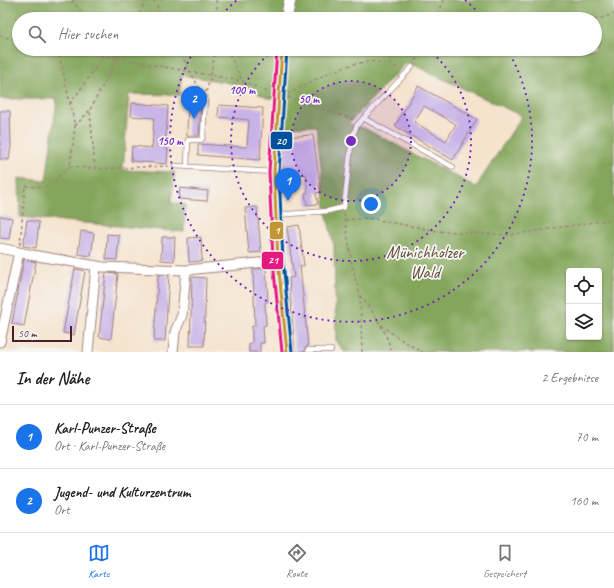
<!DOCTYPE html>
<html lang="de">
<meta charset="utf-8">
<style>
body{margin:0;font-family:Caveat,sans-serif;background:#f2f2f2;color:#222}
.controls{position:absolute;right:12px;bottom:12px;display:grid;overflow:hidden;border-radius:4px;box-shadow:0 1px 3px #0004}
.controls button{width:36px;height:36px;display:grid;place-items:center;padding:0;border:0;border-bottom:1px solid #e0e0e0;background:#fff;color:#222;font:20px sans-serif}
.scale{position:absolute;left:12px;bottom:10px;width:60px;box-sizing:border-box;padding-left:4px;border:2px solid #4a1f2b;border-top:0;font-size:11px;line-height:14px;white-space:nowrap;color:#4a1f2b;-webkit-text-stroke:3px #f6f6f2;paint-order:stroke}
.you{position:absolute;left:371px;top:204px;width:14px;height:14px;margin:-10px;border:3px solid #fff;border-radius:50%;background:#1a73e8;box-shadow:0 0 0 6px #1a73e833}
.badge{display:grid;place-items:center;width:26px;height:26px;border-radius:50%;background:#1a73e8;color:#fff;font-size:13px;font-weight:700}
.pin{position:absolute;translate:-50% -33px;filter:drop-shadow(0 1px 2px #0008)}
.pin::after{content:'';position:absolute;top:21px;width:14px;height:12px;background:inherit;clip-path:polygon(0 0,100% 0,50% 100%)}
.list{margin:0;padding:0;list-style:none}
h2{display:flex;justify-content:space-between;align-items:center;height:52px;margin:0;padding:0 16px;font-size:17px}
h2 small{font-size:13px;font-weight:400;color:#767676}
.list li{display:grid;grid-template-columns:26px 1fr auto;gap:12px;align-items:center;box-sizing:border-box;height:64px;padding:0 16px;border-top:1px solid #e0e0e0}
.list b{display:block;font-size:15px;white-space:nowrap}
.list p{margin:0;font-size:13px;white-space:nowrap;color:#767676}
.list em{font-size:13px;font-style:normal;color:#767676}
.icon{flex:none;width:22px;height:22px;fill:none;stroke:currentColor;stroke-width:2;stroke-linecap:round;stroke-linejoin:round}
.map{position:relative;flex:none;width:614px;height:352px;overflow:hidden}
.search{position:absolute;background:#fff;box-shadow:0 1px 3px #0004;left:12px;right:12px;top:12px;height:44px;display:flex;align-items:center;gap:10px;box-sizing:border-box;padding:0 14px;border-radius:22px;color:#767676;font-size:15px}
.sheet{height:180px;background:#fff}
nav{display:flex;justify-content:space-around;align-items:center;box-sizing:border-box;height:56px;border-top:1px solid #e0e0e0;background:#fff;font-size:11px;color:#767676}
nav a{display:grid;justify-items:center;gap:2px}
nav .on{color:#1a73e8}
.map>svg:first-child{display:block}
</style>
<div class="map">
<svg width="614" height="352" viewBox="0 0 614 352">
<rect width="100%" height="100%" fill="#f6f6f2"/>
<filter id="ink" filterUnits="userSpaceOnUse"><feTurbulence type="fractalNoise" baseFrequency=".025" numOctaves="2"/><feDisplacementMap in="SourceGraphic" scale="8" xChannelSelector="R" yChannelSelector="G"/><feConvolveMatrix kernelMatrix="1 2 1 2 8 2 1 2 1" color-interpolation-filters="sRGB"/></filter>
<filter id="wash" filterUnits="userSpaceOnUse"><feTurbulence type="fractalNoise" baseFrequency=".012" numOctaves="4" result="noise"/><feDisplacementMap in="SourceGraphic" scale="16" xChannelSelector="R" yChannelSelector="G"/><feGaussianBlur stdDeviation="0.9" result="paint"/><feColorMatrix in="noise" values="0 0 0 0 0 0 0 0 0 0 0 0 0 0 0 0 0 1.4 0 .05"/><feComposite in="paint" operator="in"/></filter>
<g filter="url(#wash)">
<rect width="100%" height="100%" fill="#f5e3cd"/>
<path fill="#84a65b" stroke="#676243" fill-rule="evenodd" d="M0 0H614V352H344L336 340 334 246 327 216 316 126 282 127 284 99 267 98 242 85 182 75 179 95 129 94 123 170 175 172 171 203 185 204 184 232 20 217 19 178 46 181 57 99H0ZM19 19H595V49H19ZM407 62 522 116 476 187 364 128 348 124ZM569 271H599V337H569Z"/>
<g id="blocks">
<path fill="#c7b3e7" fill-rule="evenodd" d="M418 86 477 119 453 160 395 126ZM424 106 456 124 446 141 414 122Z
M188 101 201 102 199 136H187Z
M132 103 168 106 165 149H168L167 164 131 161 132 146 152 148 154 118 131 116Z
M219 105 263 108 260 160 198 155V144L247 147 249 120 218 117Z
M0 111H10L11 146 9 160 0 159Z
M313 135 321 192 316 193 318 204 307 205 305 193H308L306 174 286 176 282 168 283 137Z
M180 188 208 191 207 201 179 199Z
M257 207 261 252 249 253 245 208Z
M0 216 12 218 9 239 0 238Z
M27 220 39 222 36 248 23 246Z
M299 225 304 266H300L308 346 305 348V352H295L289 278 294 277 287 227Z
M81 231 94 233 91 256 78 254Z
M107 234 119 235 117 260 106 259Z
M162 237H175L174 261 161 260Z
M201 237 202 261 189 262 188 238Z
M24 259 36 262 24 326 12 324Z
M266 268 268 302H265L266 325 263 326 264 343H260V352H249V344L252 343V326H255L253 269Z
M75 269 85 271 74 335 63 333Z
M106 273 118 274 111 339 99 337Z
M158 275H169L165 341H154Z
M192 277 206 278 204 346H190Z"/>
</g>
</g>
<g filter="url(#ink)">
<use href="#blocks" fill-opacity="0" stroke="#a0817c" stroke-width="1"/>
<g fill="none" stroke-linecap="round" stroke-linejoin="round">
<g stroke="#a0817c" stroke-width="6">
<path id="service" d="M363 118 453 167
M175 166 273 172
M187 167 188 140H201L203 137 205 98
M276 215 328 211 344 207 352 137 357 125 412 67
M308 350H331"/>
</g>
<g stroke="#a0817c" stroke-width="11">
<path id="minor" d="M0 248 32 255 103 267 186 270 278 261
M0 342 19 252
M88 352 96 266
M173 352 175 332 182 315 186 270"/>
</g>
<g stroke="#a0817c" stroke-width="13">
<path id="tertiary" d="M286 19 290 0
M282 49 274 172 278 261 287 352"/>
</g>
<path stroke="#a0817c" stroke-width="1.5" stroke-dasharray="3 3" stroke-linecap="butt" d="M72 0 87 19
M154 0 163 19
M216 0 218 19
M137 19 146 0
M436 19 444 0
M595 20 614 14
M0 36 19 40
M65 49 242 81 270 93
M111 49 117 57
M178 49 202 93
M227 49 242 81
M415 61 422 49
M206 92 211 76 215 49
M288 94C316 79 370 46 400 70
M288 97 355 120
M70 104 104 56
M75 126 90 110
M70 166 95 169 169 166
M95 169 90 110 122 49
M344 213 352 265 360 296 362 352
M345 220 368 218 437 231 509 235 614 219
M20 245 25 186 39 187 50 185 70 166 75 126 58 49
M360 296C373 312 387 331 391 352
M381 325 397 337 422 352"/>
<use href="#service" stroke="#fff" stroke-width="4.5"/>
<use href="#minor" stroke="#fff" stroke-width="9"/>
<use href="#tertiary" stroke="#fff" stroke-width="11"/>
<g stroke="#f6f6f2" stroke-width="6">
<path id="bus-1" d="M282 49 274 172 278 261 287 352"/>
</g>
<g stroke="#f6f6f2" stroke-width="6">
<path id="bus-2" d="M277 49 269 172 273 261 282 352"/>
</g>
<g stroke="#f6f6f2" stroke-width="6">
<path id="bus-3" d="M287 49 279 172 283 261 292 352"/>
</g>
<use href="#bus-1" stroke="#c09534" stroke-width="3"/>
<use href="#bus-2" stroke="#e5187d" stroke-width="3"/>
<use href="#bus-3" stroke="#024f9e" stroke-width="3"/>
</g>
</g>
<circle cx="351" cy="141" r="60" fill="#7b2cbf" fill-opacity=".12"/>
<g fill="none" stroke="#7b2cbf" stroke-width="2" stroke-dasharray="2 4">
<circle cx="351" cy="141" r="60"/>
<path d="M428 49A120 120 0 1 1 274 49"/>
<path d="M218 19A181 181 0 0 1 237 0M465 0A181 181 0 0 1 484 19M507 49A181 181 0 1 1 195 49"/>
</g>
<g text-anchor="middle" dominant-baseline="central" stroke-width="3.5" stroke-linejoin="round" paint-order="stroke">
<g font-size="17" fill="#654f3d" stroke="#f6f6f2">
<text x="425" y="252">Münichholzer<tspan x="425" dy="20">Wald</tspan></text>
</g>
</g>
<circle cx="351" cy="141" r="6" fill="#7b2cbf" stroke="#f6f6f2" stroke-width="2"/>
<g font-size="12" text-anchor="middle" font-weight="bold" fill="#7b2cbf" stroke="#f6f6f2" stroke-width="3.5" stroke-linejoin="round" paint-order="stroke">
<text x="242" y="94">100 m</text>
<text x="309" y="103">50 m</text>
<text x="170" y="145">150 m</text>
</g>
<g stroke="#f6f6f2" stroke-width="1.5">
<rect x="270" y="131" width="23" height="19" rx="4" fill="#024f9e"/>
<rect x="269" y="221" width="15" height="19" rx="4" fill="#c09534"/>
<rect x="261" y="251" width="23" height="19" rx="4" fill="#e5187d"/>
</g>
<g font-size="11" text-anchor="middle" font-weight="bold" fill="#fff">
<text x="281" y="145">20</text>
<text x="277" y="234">1</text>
<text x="273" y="264">21</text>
</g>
</svg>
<div class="controls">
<button><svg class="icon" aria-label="locate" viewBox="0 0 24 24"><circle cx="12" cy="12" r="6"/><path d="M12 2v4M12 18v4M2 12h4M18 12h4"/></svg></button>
<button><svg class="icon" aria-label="layers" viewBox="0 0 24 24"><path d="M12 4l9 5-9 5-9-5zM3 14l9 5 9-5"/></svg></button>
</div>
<div class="scale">50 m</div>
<div class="you"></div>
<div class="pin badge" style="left:288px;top:201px">1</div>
<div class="pin badge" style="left:194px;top:119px">2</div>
<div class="search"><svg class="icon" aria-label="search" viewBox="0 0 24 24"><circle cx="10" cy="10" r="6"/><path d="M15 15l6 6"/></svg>Hier suchen</div>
</div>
<section class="sheet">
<h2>In der Nähe<small>2 Ergebnisse</small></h2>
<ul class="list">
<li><span class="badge">1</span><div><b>Karl-Punzer-Straße</b><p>Ort · Karl-Punzer-Straße</p></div><em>70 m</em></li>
<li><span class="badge">2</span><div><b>Jugend- und Kulturzentrum</b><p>Ort</p></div><em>160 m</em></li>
</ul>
</section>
<nav>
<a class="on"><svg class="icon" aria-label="map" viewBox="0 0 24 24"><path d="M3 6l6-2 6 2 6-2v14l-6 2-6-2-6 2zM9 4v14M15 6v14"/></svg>Karte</a>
<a><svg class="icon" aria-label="directions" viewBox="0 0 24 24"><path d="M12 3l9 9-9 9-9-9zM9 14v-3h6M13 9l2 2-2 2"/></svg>Route</a>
<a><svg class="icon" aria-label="saved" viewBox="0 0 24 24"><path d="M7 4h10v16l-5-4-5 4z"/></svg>Gespeichert</a>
</nav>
